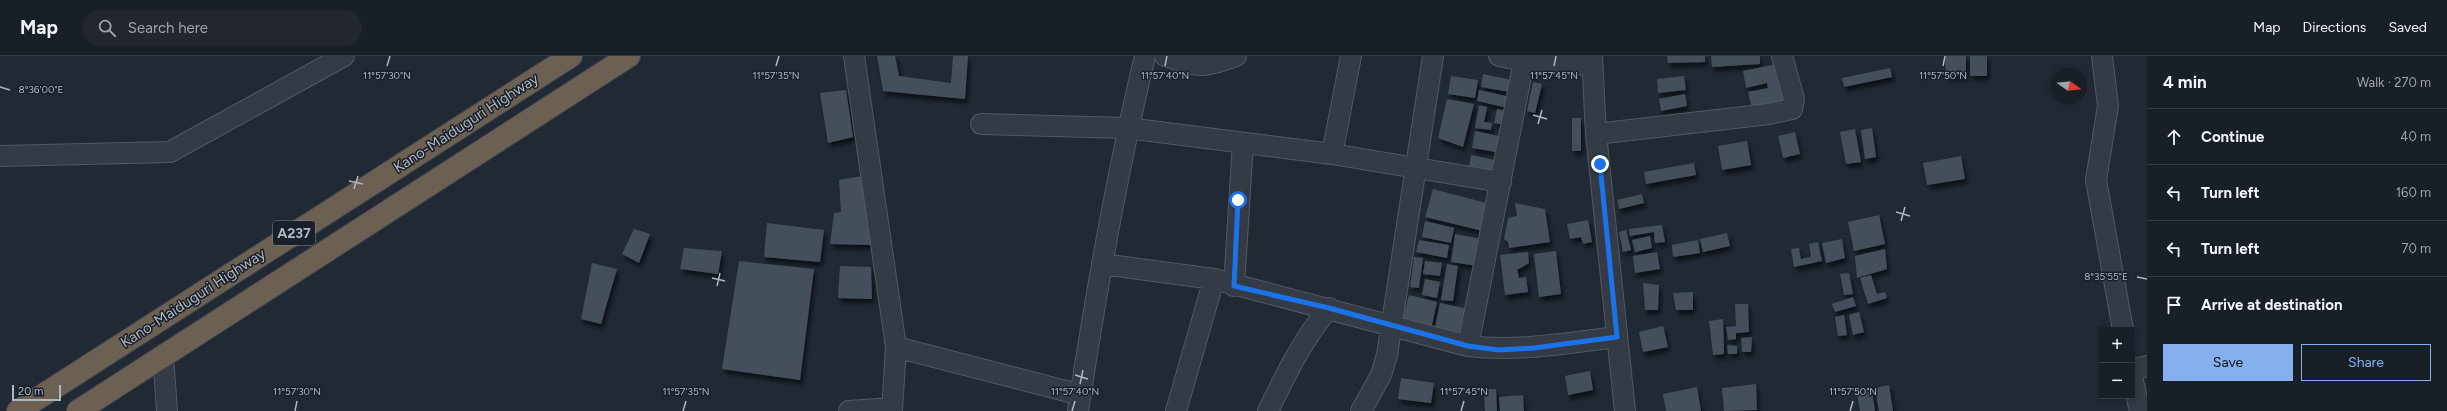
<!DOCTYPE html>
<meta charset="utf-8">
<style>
body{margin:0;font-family:Figtree,sans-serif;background:#22272f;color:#f1f3f6}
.controls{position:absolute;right:12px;bottom:12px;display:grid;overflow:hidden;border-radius:0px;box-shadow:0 2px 6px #0003}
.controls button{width:36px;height:36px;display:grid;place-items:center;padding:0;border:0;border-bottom:1px solid #373d44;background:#191f27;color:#f1f3f6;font:20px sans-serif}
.compass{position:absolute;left:2051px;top:12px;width:36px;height:36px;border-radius:50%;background:#191f27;box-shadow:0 2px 6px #0003;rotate:105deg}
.scale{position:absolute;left:12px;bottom:10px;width:49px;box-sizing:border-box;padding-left:4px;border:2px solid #aeb6c2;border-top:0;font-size:11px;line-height:14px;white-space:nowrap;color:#aeb6c2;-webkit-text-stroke:3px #192029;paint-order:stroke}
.stop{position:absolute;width:12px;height:12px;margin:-9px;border:3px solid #1a73e8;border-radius:50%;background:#fff}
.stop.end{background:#1a73e8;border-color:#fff;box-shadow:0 1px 4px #0008}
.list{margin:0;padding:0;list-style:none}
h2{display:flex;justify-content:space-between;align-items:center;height:52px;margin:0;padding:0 16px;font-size:17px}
h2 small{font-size:13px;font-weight:400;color:#9fa2a7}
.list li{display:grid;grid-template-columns:26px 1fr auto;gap:12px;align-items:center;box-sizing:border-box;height:56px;padding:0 16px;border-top:1px solid #373d44}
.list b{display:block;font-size:15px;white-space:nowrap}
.list em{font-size:13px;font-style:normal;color:#9fa2a7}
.actions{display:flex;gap:8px;padding:12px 16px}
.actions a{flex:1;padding:9px 0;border:1px solid #85b0f0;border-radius:0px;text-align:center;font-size:14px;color:#85b0f0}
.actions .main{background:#85b0f0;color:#111}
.icon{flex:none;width:22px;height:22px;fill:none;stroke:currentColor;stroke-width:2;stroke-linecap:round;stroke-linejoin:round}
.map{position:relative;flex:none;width:2147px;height:355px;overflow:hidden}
header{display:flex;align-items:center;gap:24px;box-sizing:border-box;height:56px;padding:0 20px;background:#191f27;border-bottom:1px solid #373d44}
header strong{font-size:19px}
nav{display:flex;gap:22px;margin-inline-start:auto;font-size:14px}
.search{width:280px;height:36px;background:#22272f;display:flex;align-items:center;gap:10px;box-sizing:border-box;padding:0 14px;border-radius:22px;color:#9fa2a7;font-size:15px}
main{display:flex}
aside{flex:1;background:#191f27}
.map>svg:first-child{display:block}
</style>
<header>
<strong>Map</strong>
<div class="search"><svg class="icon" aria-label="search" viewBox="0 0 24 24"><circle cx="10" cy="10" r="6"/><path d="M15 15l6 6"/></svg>Search here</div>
<nav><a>Map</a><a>Directions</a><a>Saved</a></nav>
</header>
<main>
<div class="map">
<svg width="2147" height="355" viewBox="0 0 2147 355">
<defs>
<filter id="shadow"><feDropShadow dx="2.5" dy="4.5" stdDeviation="2" flood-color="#0009"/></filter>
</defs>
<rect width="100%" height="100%" fill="#212934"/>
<path fill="#444f5c" filter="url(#shadow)" d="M877 0H895L899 20 951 27 953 0H968L965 43 883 35Z
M1667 0H1705V6L1668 7Z
M1711 0H1760V8L1712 11Z
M1945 0H1966V20H1946Z
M1970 0H1987V20H1970Z
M1777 8 1785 45 1752 52 1748 36 1768 32 1767 27 1746 32 1743 15Z
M1890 12 1892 21 1844 31 1842 22Z
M1483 18 1512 24 1510 36 1481 31Z
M1451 20 1478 24 1475 42 1448 38Z
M1684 20 1686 34 1658 37 1657 23Z
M1533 26 1542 28 1535 57 1527 55Z
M846 34 853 81 828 87 820 37Z
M1479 34 1510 41 1508 52 1477 45Z
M1685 38 1687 50 1661 55 1659 43Z
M1447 43 1474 48 1463 91 1438 82Z
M1479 49 1487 51 1484 66 1492 67 1491 74 1475 72Z
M1497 53 1507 55 1505 69 1494 67Z
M1572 62H1581V95H1572Z
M1872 72 1876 101 1865 103 1861 74Z
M1855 73 1861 106 1846 108 1840 76Z
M1475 75 1499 80 1496 96 1472 92Z
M1795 76 1800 98 1783 102 1778 80Z
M1747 85 1751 109 1722 114 1718 90Z
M1471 99 1499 105 1496 121 1468 116Z
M1961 100 1965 123 1927 129 1923 107Z
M1694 107 1696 119 1646 128 1644 116Z
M862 120 873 189 830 188 834 157 841 156 839 124Z
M1433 133 1490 148 1483 175 1425 161Z
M1642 138 1644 147 1619 153 1617 144Z
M1515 147 1545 153 1550 186 1509 192 1508 186 1504 183 1508 162 1517 160Z
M1879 159 1885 188 1854 195 1848 166Z
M1588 164 1592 186 1583 188 1581 181 1570 183 1567 168Z
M1425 165 1454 172 1451 187 1422 181Z
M767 167 824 174 820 206 764 201Z
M1662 169 1665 186 1655 187 1654 176 1630 180 1629 173Z
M634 173 650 178 639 207 622 198Z
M1626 174 1631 194 1623 196 1619 176Z
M1727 177 1730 190 1703 196 1700 183Z
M1455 178 1482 183 1478 210 1451 206Z
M1650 180 1652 192 1635 196 1632 184Z
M1842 183 1845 202 1826 207 1822 187Z
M1419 184 1449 189 1447 202 1416 196Z
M1698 184 1700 197 1673 201 1672 189Z
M1818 186 1822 205 1794 211 1791 193 1799 192 1801 203 1811 201 1809 188Z
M684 192 722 195 718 218 680 213Z
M1885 193 1887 213 1857 222 1855 200Z
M1556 195 1561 238 1539 241 1534 198Z
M1528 196 1529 207 1517 214 1519 222 1526 221 1528 236 1505 239 1500 199Z
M1657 196 1660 213 1635 217 1633 200Z
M1414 201 1423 202 1419 232 1410 231Z
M739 205 814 213 800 324 722 313Z
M1425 205 1442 207 1440 220 1423 218Z
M592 207 617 213 601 268 581 263Z
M1447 208 1458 210 1453 245 1441 244Z
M840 210 871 211 872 243 838 242Z
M1849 217 1853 238 1844 239 1840 218Z
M1871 219 1877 238 1885 236 1887 242 1868 248 1860 222Z
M1425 223 1440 226 1437 242 1422 239Z
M1643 227 1659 229 1658 254H1645Z
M1693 236V254H1676L1673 237Z
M1409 239 1437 246 1431 273 1402 267Z
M1853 241 1856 250 1835 256 1832 248Z
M1440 247 1469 253 1463 278 1435 272Z
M1735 248H1748L1749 276 1736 277V283L1728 284 1726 271 1736 270Z
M1859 256 1864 276 1853 279 1849 259Z
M1844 259 1847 279 1838 280 1835 261Z
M1723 263 1724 298 1713 299 1709 265Z
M1663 270 1668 291 1643 296 1639 276Z
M1752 281 1751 296H1742L1741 282Z
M1727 289 1737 290V298H1728Z
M1590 315 1593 334 1568 339 1565 320Z
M1401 322 1434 327 1431 347 1398 343Z
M1756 328 1757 354 1724 355 1722 332Z
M1889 329 1893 355H1879L1875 332Z
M1697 331 1701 355H1666L1663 338Z
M1484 333H1496L1497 355H1485Z
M1872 335 1875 355H1860L1857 338Z
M1523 339 1524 355H1500L1499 341Z"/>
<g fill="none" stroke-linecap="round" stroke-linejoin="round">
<g stroke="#515963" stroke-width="22">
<path id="minor" d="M854 0 896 291 892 355
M1165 0C1199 11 1202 13 1236 0
M1499 0 1524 5 1592 9
M1592 0 1596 78 1625 355
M2102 0 2108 50 2096 124 2123 274
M981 68 1127 72 1332 98 1501 126
M1596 78 1769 58 1792 53 1794 43 1782 0
M1332 98 1351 0
M0 100 170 96 344 0
M1102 208 1214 223 1468 290C1518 296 1567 287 1617 281
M1234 230 1243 87
M1468 290 1524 5
M896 291 1081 339
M163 300 167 355
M2132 314 2147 310
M2132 321 2140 355
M849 355 892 352
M1078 355C1096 236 1117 117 1145 0
M1176 355 1214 223
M1268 355C1286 318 1303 283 1329 252
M1361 355 1381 319 1387 299 1433 0"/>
</g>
<g stroke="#3e4650" stroke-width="24">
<path id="highway" d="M18 355 571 0
M78 355 629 0"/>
</g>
<use href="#minor" stroke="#343b45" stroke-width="20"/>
<use href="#highway" stroke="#6b6051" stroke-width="22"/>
</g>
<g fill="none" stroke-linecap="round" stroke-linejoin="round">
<path stroke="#1a73e8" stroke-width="5" d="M1238 144 1234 230 1329 252 1468 290 1499 294 1534 292 1617 281 1600 108"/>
</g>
<path fill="none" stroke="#aeb6c2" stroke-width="1.5" d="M387 10 390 0M776 10 779 0M1165 10 1167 0M1554 10 1556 0M1943 10 1945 0M0 31 10 34M1533 59 1547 63M1538 68 1542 54M349 125 363 128M354 133 358 120M1896 156 1910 160M1901 165 1905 151M2137 221 2147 223M712 222 725 225M717 230 720 217M1075 319 1088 323M1080 328 1083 314M295 355 297 345M683 355 686 345M1072 355 1075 345M1461 355 1464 345M1850 355 1853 345"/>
<g text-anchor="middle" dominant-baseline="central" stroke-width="3" stroke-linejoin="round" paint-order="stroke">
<rect fill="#192029" stroke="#818994" stroke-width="1" x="273" y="165" width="42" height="24" rx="3"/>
<g font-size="14" font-weight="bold" fill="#aeb6c2">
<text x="294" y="177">A237</text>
</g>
<g font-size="15" fill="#aeb6c2" stroke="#192029">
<text transform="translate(466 67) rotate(-33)">Kano-Maiduguri Highway</text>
<text transform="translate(193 242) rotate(-33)">Kano-Maiduguri Highway</text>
</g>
</g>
<g font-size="10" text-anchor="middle" fill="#aeb6c2" stroke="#192029" stroke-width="3" stroke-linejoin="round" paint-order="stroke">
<text x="387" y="23">11°57'30"N</text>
<text x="776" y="23">11°57'35"N</text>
<text x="1165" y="23">11°57'40"N</text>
<text x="1554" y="23">11°57'45"N</text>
<text x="1943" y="23">11°57'50"N</text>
<text x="41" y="37">8°36'00"E</text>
<text x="2106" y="224">8°35'55"E</text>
<text x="297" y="339">11°57'30"N</text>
<text x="686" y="339">11°57'35"N</text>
<text x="1075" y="339">11°57'40"N</text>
<text x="1464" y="339">11°57'45"N</text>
<text x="1853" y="339">11°57'50"N</text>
</g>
</svg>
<div class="controls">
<button>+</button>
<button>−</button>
</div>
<svg class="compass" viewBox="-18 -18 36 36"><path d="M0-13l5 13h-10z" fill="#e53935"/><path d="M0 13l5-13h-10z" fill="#9fa2a7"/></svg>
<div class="scale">20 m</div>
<div class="stop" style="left:1238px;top:144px"></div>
<div class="stop end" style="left:1600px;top:108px"></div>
</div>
<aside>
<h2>4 min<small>Walk · 270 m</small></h2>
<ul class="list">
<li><svg class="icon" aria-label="ahead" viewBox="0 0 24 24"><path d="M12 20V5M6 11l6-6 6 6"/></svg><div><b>Continue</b></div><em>40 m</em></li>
<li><svg class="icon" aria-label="left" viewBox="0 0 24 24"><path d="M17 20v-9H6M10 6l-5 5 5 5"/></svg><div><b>Turn left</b></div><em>160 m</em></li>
<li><svg class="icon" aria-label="left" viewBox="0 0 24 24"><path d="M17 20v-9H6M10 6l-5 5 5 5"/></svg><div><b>Turn left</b></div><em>70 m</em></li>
<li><svg class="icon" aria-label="arrive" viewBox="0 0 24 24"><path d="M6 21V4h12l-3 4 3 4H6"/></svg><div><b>Arrive at destination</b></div></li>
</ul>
<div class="actions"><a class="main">Save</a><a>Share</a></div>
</aside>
</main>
